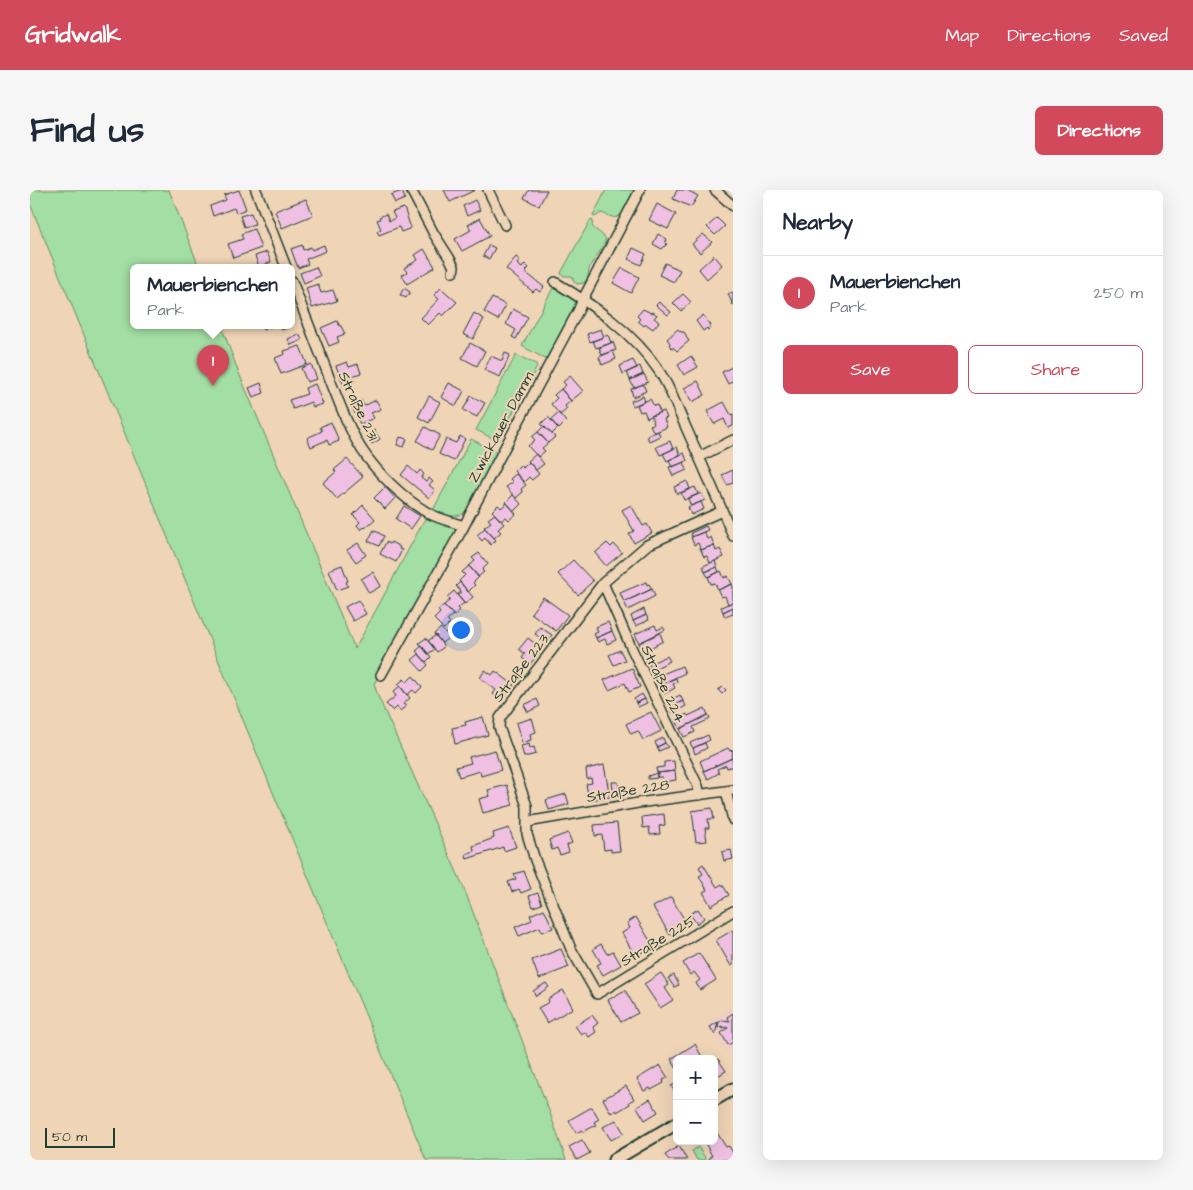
<!DOCTYPE html>
<meta charset="utf-8">
<style>
body{margin:0;font-family:"Architects Daughter",sans-serif;background:#f6f6f7;color:#1f2937}
.controls{position:absolute;right:15px;bottom:15px;display:grid;overflow:hidden;border-radius:8px;box-shadow:0 5px 20px #0002}
.controls button{width:45px;height:45px;display:grid;place-items:center;padding:0;border:0;border-bottom:1px solid #e0e1e3;background:#fff;color:#1f2937;font:25px sans-serif}
.scale{position:absolute;left:15px;bottom:12px;width:70px;box-sizing:border-box;padding-left:5px;border:2px solid #1f3d34;border-top:0;font-size:14px;line-height:18px;white-space:nowrap;color:#1f3d34;-webkit-text-stroke:4px #efd4b6;paint-order:stroke}
.you{position:absolute;left:430px;top:439px;width:18px;height:18px;margin:-12px;border:4px solid #fff;border-radius:50%;background:#1a73e8;box-shadow:0 0 0 8px #1a73e833}
.badge{display:grid;place-items:center;width:32px;height:32px;border-radius:50%;background:#d1495b;color:#fff;font-size:16px;font-weight:700}
.pin{position:absolute;translate:-50% -41px;filter:drop-shadow(0 1px 2px #0008)}
.pin::after{content:'';position:absolute;top:26px;width:18px;height:15px;background:inherit;clip-path:polygon(0 0,100% 0,50% 100%)}
.popup{position:absolute;left:100px;top:74px;width:165px;height:65px;box-sizing:border-box;display:grid;place-content:center;border-radius:8px;background:#fff;filter:drop-shadow(0 1px 4px #0005);font-size:16px;white-space:nowrap;color:#747a83}
.popup b{font-size:19px;color:#1f2937}
.popup::after{content:'';position:absolute;left:50%;top:100%;margin-left:-10px;border:10px solid transparent;border-top-color:#fff}
.list{margin:0;padding:0;list-style:none}
h2{display:flex;justify-content:space-between;align-items:center;height:65px;margin:0;padding:0 20px;font-size:21px}
h2 small{font-size:16px;font-weight:400;color:#747a83}
.list li{display:grid;grid-template-columns:32px 1fr auto;gap:15px;align-items:center;box-sizing:border-box;height:75px;padding:0 20px;border-top:1px solid #e0e1e3}
.list b{display:block;font-size:19px;white-space:nowrap}
.list p{margin:0;font-size:16px;white-space:nowrap;color:#747a83}
.list em{font-size:16px;font-style:normal;color:#747a83}
.actions{display:flex;gap:10px;padding:15px 20px}
.actions a{flex:1;padding:11px 0;border:1px solid #d1495b;border-radius:8px;text-align:center;font-size:18px;color:#d1495b}
.actions .main{background:#d1495b;color:#fff}
.map{position:relative;flex:none;width:703px;height:970px;overflow:hidden;border-radius:8px}
header{display:flex;align-items:center;gap:30px;box-sizing:border-box;height:70px;padding:0 25px;background:#d1495b;color:#fff}
header strong{font-size:24px}
nav{display:flex;gap:28px;margin-inline-start:auto;font-size:18px}
.intro{display:flex;align-items:center;justify-content:space-between;box-sizing:border-box;height:120px;padding:0 30px}
h1{margin:0;font-size:35px}
.button{padding:12px 22px;border-radius:8px;background:#d1495b;color:#fff;font-size:18px;font-weight:700}
main{display:flex;gap:30px;padding:0 30px}
aside{flex:1;background:#fff;border-radius:8px;box-shadow:0 5px 20px #0002}
.map>svg:first-child{display:block}
</style>
<header>
<strong>Gridwalk</strong>
<nav><a>Map</a><a>Directions</a><a>Saved</a></nav>
</header>
<div class="intro"><h1>Find us</h1><a class="button">Directions</a></div>
<main>
<div class="map">
<svg width="703" height="970" viewBox="0 0 703 970">
<rect width="100%" height="100%" fill="#efd4b6"/>
<filter id="ink" filterUnits="userSpaceOnUse"><feTurbulence type="fractalNoise" baseFrequency=".02" numOctaves="2"/><feDisplacementMap in="SourceGraphic" scale="10" xChannelSelector="R" yChannelSelector="G"/><feConvolveMatrix kernelMatrix="1 2 1 2 8 2 1 2 1" color-interpolation-filters="sRGB"/></filter>
<g filter="url(#ink)">
<path fill="#efcec3" d="M703 816V871L699 862 695 860 677 832Z"/>
<path fill="#a3dea4" stroke="#618e6c" d="M0 0H139L169 77H104V135H191L208 181 325 459 397 325 430 337 344 494 348 506 433 696 521 926 536 970H396L251 622 0 14Z
M576 0H605L594 21 588 27C582 29 577 24 571 23L565 27 563 26Z
M561 29 563 31 562 36C566 41 573 44 576 49 573 63 557 72 558 87L554 93 547 94 544 92 542 86H535L532 85 531 83Z
M524 96C532 101 543 106 547 115L528 152 517 170 492 156Z
M486 165 506 174 507 177 468 251 446 240Z
M441 249 469 263 439 318C428 331 417 326 403 320Z
M668 957 676 969 675 970H667L662 961Z"/>
<path fill="#f0c0e2" stroke="#1f3d34" d="M209 0 216 19 206 23 204 18 183 26 180 16 196 10 194 5Z
M414 0H445L420 12Z
M499 0H517L509 16 494 8Z
M647 0H657L668 6 661 17 643 9Z
M372 1 375 9 365 13 361 5Z
M276 9 283 25 252 38 245 21Z
M445 10 450 20 437 26 433 16Z
M627 14 646 24 638 39 619 30Z
M374 18 381 38 371 42 369 37 349 45 347 41 351 39 347 30 350 29 349 27 356 24 359 31 365 28 362 22Z
M221 23 225 34 214 37 210 26Z
M450 28 460 46 432 61 425 49 441 40 438 35Z
M687 28 695 36 685 45 677 37Z
M224 39 231 58 203 68 198 54 213 49 211 44Z
M628 44 637 49 635 53 637 54 632 59 623 54Z
M673 44 682 52 670 63 662 54Z
M272 55 273 60 281 57 282 60 294 55 296 61 276 69 278 74 268 78 261 59Z
M459 55 465 58 459 69 453 66Z
M603 58 616 64 611 75 598 69Z
M394 59 405 77 377 94 372 85 377 82 374 78 388 70 385 65Z
M237 62 241 72 229 77 225 66Z
M684 65 692 75 677 89 669 79Z
M486 67 490 70 487 74 492 78 495 74 499 78 495 82 514 97 510 102 506 99 503 102 476 79Z
M635 73 650 80 644 92 629 85Z
M286 77 290 86 274 93 270 83Z
M592 78 609 87 601 103 583 93Z
M288 94 291 103 303 100 307 111 282 118 276 98Z
M374 98 380 102 376 108 370 105Z
M411 98 427 112 413 126 410 123 398 135 391 128 409 109 404 105Z
M703 102V115L698 104Z
M653 104 661 112 651 121 643 113Z
M462 108 476 115 468 130 454 122Z
M629 112 641 122 638 125 626 115Z
M483 119 498 127 486 149 482 147 486 140 476 134Z
M613 119 621 123 623 122 627 125 624 128 629 132 623 139 616 134 614 136 608 131 610 129 607 126Z
M444 123 454 129 443 149 433 144Z
M673 125 681 135 679 136 680 138 678 140 677 138 673 141 666 131Z
M307 131 310 136H311L315 144 307 147 309 152 299 156 291 138Z
M231 135H246L233 140Z
M250 135H261L262 136 252 140Z
M571 139 574 147 560 152 557 144Z
M648 139 651 142H654L656 145V147L659 151 647 161 644 158H642L639 155 640 153 637 149Z
M269 144 272 150 261 155 258 149Z
M578 145 581 153 566 158 563 151Z
M583 152 586 160 572 165 569 158Z
M440 153 455 161 447 176 432 168Z
M270 156 277 174 251 184 245 168 255 164 254 161Z
M583 161 586 169 572 175 569 167Z
M475 163 480 165 470 187 454 180 461 166 472 171Z
M661 166 668 177 654 185 648 175Z
M603 170 607 178 593 184 590 176Z
M317 172 319 177 328 174 331 183 322 186 325 191 314 196 306 176Z
M281 174 287 189 277 192 271 178Z
M610 176 613 184 600 190 597 182Z
M702 177 703 179V191L698 194 692 182Z
M614 184 618 192 604 198 600 190Z
M540 186 553 201 541 211 531 199 536 195 533 192Z
M668 191 675 205 662 212 654 198Z
M231 193 234 203 223 207 219 198Z
M419 193 434 201 426 216 411 207Z
M285 194 293 214 283 217 281 212 263 219 259 210 277 204 275 198Z
M613 194 616 201 603 207 601 199Z
M531 199 541 211 535 216 537 219 530 225 521 214 527 208 524 205Z
M399 206 410 212 399 233 388 227Z
M441 206 455 213 447 227 433 220Z
M613 206 615 211 603 216 601 211Z
M620 209 624 216 627 215 630 222 617 228 614 221 610 222 607 215Z
M331 210 334 216 346 210 351 219 341 223 344 228 330 234 321 215Z
M694 212 701 225 703 224V236L698 238 694 229 684 234 677 221Z
M634 221 637 228 634 229 637 237 624 243 620 235 624 234 621 226Z
M529 223 536 232 529 239 521 230Z
M518 227 528 238 522 244 511 234Z
M301 232 309 251 299 255 297 250 281 257 277 248 292 241 290 237Z
M514 236 525 247 518 253 508 242Z
M395 237 410 245 402 260 387 251Z
M344 240 350 249 342 254 336 245Z
M628 241 630 246 619 251 617 246Z
M508 242 518 253 512 258 515 261 508 267 498 256 505 250 502 247Z
M430 246 435 249 424 271 409 264 416 249 426 253Z
M370 247 377 249 374 257 367 255Z
M640 251 643 259 630 265 626 257Z
M647 257 650 265 637 271 633 264Z
M654 263 657 271 642 277 639 270Z
M506 264 514 274 506 280 498 271Z
M317 269 333 287 307 309 293 293 306 282 304 280Z
M499 272 509 284 502 290 499 287 494 292 484 281 490 275 493 278Z
M654 272 657 280 643 286 639 277 642 276V277Z
M378 276 387 284 390 280 394 284 391 288 396 292 399 288 403 292 399 295 405 300 399 308 371 285Z
M703 280V293L697 295 692 285Z
M486 284 496 295 491 299 493 302 486 308 476 297 483 292 480 289Z
M657 291 660 299 647 304 644 297Z
M355 297 365 308 355 319 344 308Z
M665 297 668 304 654 310 651 303Z
M671 303 675 310 661 316 658 309Z
M483 305 491 314 484 321 476 312Z
M671 312 674 319 661 325 658 317Z
M477 313 486 324 479 330 476 327 471 331 462 321 468 315 471 318Z
M333 315 345 329 335 338 334 337 331 340 327 335 330 332 323 325Z
M601 315 613 336 617 334 622 343 604 353 599 344 604 341 592 320Z
M374 316 390 326 381 339 366 329Z
M465 324 474 334 468 339 471 342 464 348 454 337 461 332 458 329Z
M676 336 678 340 662 347 661 343Z
M455 338 466 350 461 355 455 348 452 351 447 345Z
M344 340 354 346 349 356 338 351Z
M674 342 677 349 681 347 684 355 671 360 668 353 664 355 661 347Z
M356 352 360 354 361 352 370 357 369 359 372 360 366 372 350 364Z
M328 353 336 365 326 372 317 360Z
M577 353 581 357 584 354 592 363 576 376 565 363Z
M684 355 686 361 690 359 694 367 680 373 677 366 674 367 671 360Z
M449 363 458 374 452 380 454 382 448 387 439 376 445 371 442 368Z
M543 370 563 391 548 405 528 384Z
M685 371 687 377 675 382 673 376Z
M312 375 318 391 316 392 318 396 307 400 299 380Z
M439 376 449 387 443 393 445 395 438 402 429 391 435 385 432 382Z
M687 377 689 382 678 387 675 382Z
M691 381 694 388 698 386 702 394 688 400 685 393 681 394 678 387Z
M343 382 351 396 339 403 331 389Z
M430 392 443 407 435 414 427 405 431 402 426 396Z
M616 392 617 395 619 394 622 399 594 412 590 403Z
M702 394 703 398V412L698 414 695 406 691 407 688 400Z
M622 399 625 406 598 420 594 412Z
M424 401 434 413 428 418 430 420 424 426 414 415 420 410 417 407Z
M513 407 538 425 526 441 501 423Z
M328 410 336 424 323 431 315 417Z
M703 412V417L693 422 691 417Z
M414 415 423 425 417 430 420 433 414 439 404 429 410 423 408 420Z
M703 417V424L695 427 693 422Z
M614 419 616 425 603 431 601 426Z
M616 425 619 430 606 436 603 431Z
M578 432 582 441 566 448 564 444 568 442 566 437Z
M625 435 627 440 633 437 635 440 609 453 605 444Z
M510 437 522 445 517 453 505 444Z
M411 438 419 447 412 453 404 444Z
M582 441 586 450 577 454 575 449 568 452 566 448Z
M630 443 633 451 613 462 609 453Z
M406 445 414 457 407 462 398 451Z
M396 448 405 459 398 464 389 453Z
M498 448 512 459 500 474 492 468 495 464 489 459Z
M392 456 401 467 396 472 386 461Z
M590 460 595 470 584 475 579 465Z
M389 464 398 475 392 481 382 470Z
M637 466 640 471 622 480 619 474Z
M652 476 655 483 630 495 625 487Z
M602 478 610 497 599 502 595 493 579 500 574 490Z
M455 480 462 485 465 481 484 495 472 510 463 504 466 500 450 488Z
M383 486 392 497 386 503 383 500 377 505 368 494 374 489 377 492Z
M646 488 647 492 643 494 645 498 634 504 630 495Z
M370 496 380 508 373 514 376 516 370 521 367 517 363 521 356 514 366 506 363 502Z
M693 497 696 500 692 504 688 500Z
M612 504 615 509 606 513 604 509Z
M650 505 653 511 640 517 637 512Z
M507 509 510 516 498 522 494 515Z
M615 509 617 513 608 517 606 513Z
M653 511 656 516 643 523 640 517Z
M675 518 678 525 650 539 646 530 657 524 658 526Z
M621 522 631 541 613 550 608 541 601 544 596 534Z
M678 525 680 529 663 537 665 542 654 547 650 539Z
M453 527 458 545 425 554 422 538 436 535 435 532Z
M502 528 506 542 500 544 501 550 492 553 486 533Z
M678 545 680 550 663 558 660 553Z
M633 548 635 553 627 557 625 552Z
M635 553 638 557 629 561 627 557Z
M675 553 677 558 665 564 663 558Z
M499 554 500 558 504 557 506 564 494 567 491 556Z
M698 558 700 561 703 560 702 568 674 581 670 571Z
M465 560 471 580 451 586 450 581 429 587 426 577 441 573 439 567Z
M702 568 703 576 697 578 696 575 687 579 689 583 678 589 674 581Z
M644 571 645 581 627 583 626 578 634 577V572Z
M574 575 580 607 559 610 556 594 562 593 561 588 557 589 556 579Z
M645 581 646 590 633 592 632 587H627V583Z
M627 583V588L618 589V586Z
M582 592H588L590 606 584 607Z
M477 595 483 615 453 623 449 609 460 606 458 600Z
M536 604 539 614 519 620 516 610Z
M682 618 684 629H678L679 638H675L677 651 666 652 662 621Z
M634 624 635 635 629 636 630 644 620 645 619 637 613 638 612 627Z
M587 633 590 661 581 662V659L574 660 572 645 565 646 564 635Z
M479 638 486 657 474 661 473 657 437 669 436 664 444 661 443 656 464 648 463 643Z
M538 643 542 653 537 655 539 662 530 665 527 658 522 660 519 650Z
M701 660 703 669 694 671 692 662Z
M673 674 687 697 692 694 699 705 681 716 673 702 677 700 669 686 673 684 669 677Z
M494 681 501 699 491 703 489 699 482 702 478 692 486 689 484 684Z
M508 703 512 714 503 717 499 706Z
M641 707 657 734 640 745 623 717Z
M514 719 523 738 512 742 510 737 489 746 485 737 502 730 500 725Z
M668 719 674 728 667 734 660 724Z
M606 727 623 756 605 766 592 743 600 738 597 733Z
M703 740V775L701 776 686 750Z
M571 754 577 764 583 761 591 775 573 785 567 775 571 773 563 759Z
M531 759 539 777 509 789 502 770Z
M669 763 686 790 670 800 666 793 670 790 664 782 660 785 653 773Z
M631 783 639 795 635 798 643 810 630 818 614 794Z
M644 785 649 795 644 797 638 788Z
M516 793 519 797 506 806 503 801Z
M533 800 543 818 517 833 508 818 519 812 518 809Z
M595 800 608 823 591 832 578 810Z
M703 823V852L698 855 691 843 698 838 697 837 693 838 692 836 688 838V836L689 832 692 830 700 831 697 827Z
M562 825 568 833 563 837 566 842 559 847 555 842 551 844 545 836Z
M688 832 685 845 680 837Z
M665 854 672 867 669 869H647V879L641 869Z
M688 869 696 881 684 888V871Z
M630 875 638 888 633 890 634 893 621 900 620 898 614 901 607 889Z
M647 893V905L641 896Z
M596 896 604 909 599 912 600 914 587 922 586 920 581 923 573 909Z
M620 909 628 922 615 930 607 917Z
M562 917 569 929 564 932 566 935 553 942 552 940 546 943 539 930Z
M586 930 594 943 581 950 573 937Z
M684 938 696 957 699 956 703 963V970H680L679 967 682 966 674 951H684Z
M552 950 560 963 547 970 539 957Z
M649 956 657 970H639L635 965Z"/>
<g fill="none" stroke-linecap="round" stroke-linejoin="round">
<g stroke="#1f3d34" stroke-width="12">
<path id="minor" d="M226 0 256 77
M381 0 404 44 420 69 424 77 423 82
M458 0 475 35
M685 0 703 16
M262 91C274 123 287 155 299 187 309 212 318 238 332 260 347 283 374 309 398 323 409 329 423 332 434 336
M525 92C563 115 604 143 629 181 640 197 646 216 654 233 671 271 687 308 703 346
M669 267 703 250
M692 321 617 355 573 393 470 528 469 537 497 616V644L505 670 541 759 567 804 703 721
M573 393 601 457 668 596 670 605
M351 485 434 336 474 259 549 119 553 109 610 0
M696 601 703 630
M497 632 608 613 703 600"/>
</g>
<g stroke="#1f3d34" stroke-width="15">
<path id="tertiary" d="M684 910 703 899
M584 970 647 933"/>
</g>
<use href="#minor" stroke="#efd4b6" stroke-width="9"/>
<use href="#tertiary" stroke="#efd4b6" stroke-width="11"/>
</g>
</g>
<g text-anchor="middle" dominant-baseline="central" stroke-width="4" stroke-linejoin="round" paint-order="stroke">
<g font-size="15" fill="#1f3d34" stroke="#efd4b6">
<text transform="translate(328 216) rotate(65)">Straße 231</text>
<text transform="translate(471 237) rotate(-62)">Zwickauer Damm</text>
<text transform="translate(491 478) rotate(-52)">Straße 223</text>
<text transform="translate(633 494) rotate(65)">Straße 224</text>
<text transform="translate(598 601) rotate(-9)">Straße 228</text>
<text transform="translate(628 751) rotate(-31)">Straße 225</text>
</g>
</g>
</svg>
<div class="controls">
<button>+</button>
<button>−</button>
</div>
<div class="scale">50 m</div>
<div class="you"></div>
<div class="pin badge" style="left:183px;top:196px">1</div>
<div class="popup"><b>Mauerbienchen</b>Park</div>
</div>
<aside>
<h2>Nearby<small></small></h2>
<ul class="list">
<li><span class="badge">1</span><div><b>Mauerbienchen</b><p>Park</p></div><em>250 m</em></li>
</ul>
<div class="actions"><a class="main">Save</a><a>Share</a></div>
</aside>
</main>
